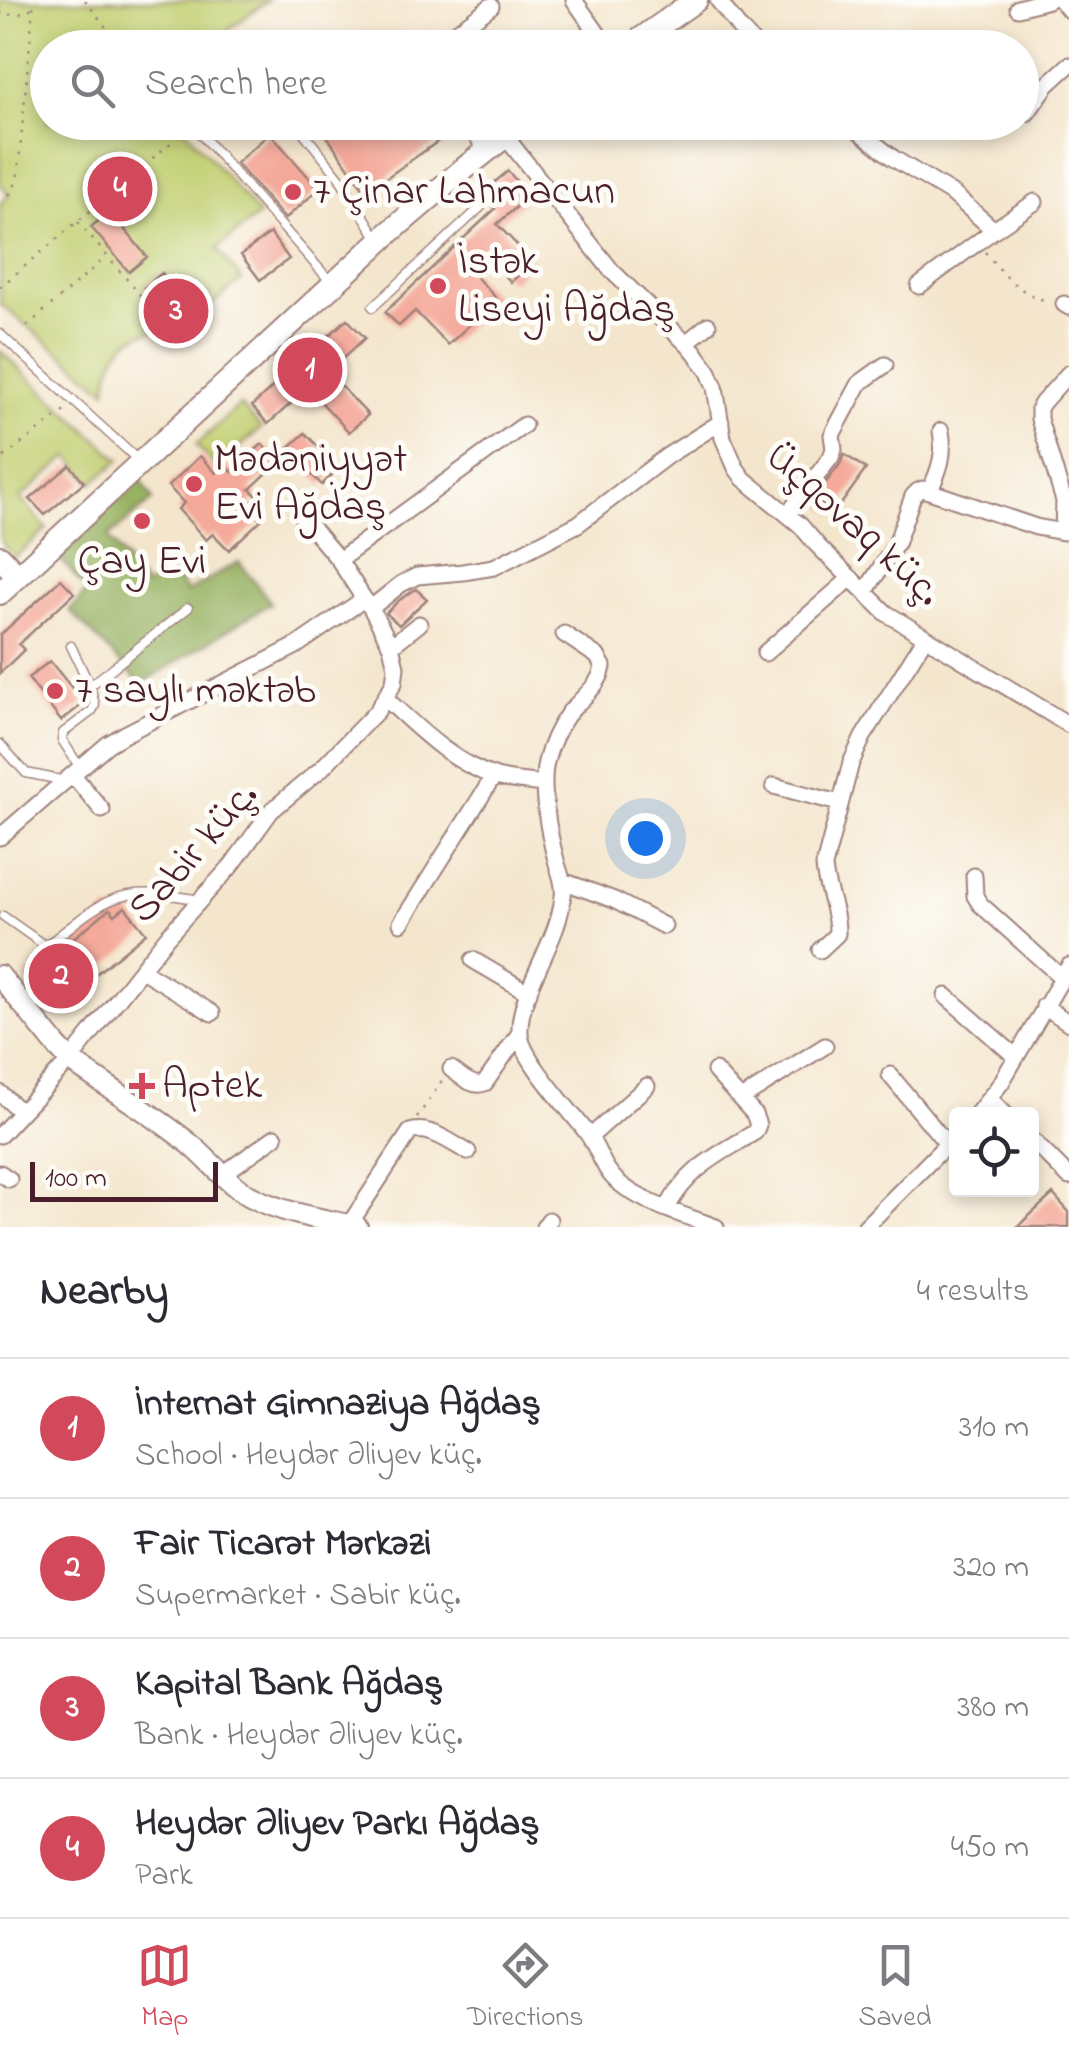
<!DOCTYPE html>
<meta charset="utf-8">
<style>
body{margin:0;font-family:"Indie Flower",sans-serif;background:#f2f2f3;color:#2b2b33}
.controls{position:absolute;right:30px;bottom:30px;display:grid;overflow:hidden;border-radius:10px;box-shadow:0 5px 15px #0003}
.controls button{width:90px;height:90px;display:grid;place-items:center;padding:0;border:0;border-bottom:2px solid #e1e1e2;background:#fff;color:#2b2b33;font:50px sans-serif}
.scale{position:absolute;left:30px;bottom:25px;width:188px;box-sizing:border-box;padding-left:10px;border:5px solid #4a1f2b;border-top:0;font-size:28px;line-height:35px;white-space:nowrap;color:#4a1f2b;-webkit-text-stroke:8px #fdfcf7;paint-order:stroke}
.you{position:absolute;left:645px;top:838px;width:35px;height:35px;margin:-25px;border:8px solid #fff;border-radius:50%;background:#1a73e8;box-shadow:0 0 0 15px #1a73e833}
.badge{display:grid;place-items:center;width:65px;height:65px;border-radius:50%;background:#d1495b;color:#fff;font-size:32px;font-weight:700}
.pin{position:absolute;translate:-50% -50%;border:5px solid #fff;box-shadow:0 2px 10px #0006}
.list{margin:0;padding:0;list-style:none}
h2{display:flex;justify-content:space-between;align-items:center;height:130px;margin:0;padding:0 40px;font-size:42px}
h2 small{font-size:32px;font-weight:400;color:#7c7c81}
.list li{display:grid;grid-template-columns:65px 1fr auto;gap:30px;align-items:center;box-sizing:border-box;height:140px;padding:0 40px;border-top:2px solid #e1e1e2}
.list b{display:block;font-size:38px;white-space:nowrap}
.list p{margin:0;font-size:32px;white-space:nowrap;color:#7c7c81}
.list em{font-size:32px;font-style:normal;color:#7c7c81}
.icon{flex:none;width:55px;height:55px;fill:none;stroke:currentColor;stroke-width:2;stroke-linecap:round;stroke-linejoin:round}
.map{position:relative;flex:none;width:1069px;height:1227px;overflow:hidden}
.search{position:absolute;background:#fff;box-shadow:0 5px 15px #0003;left:30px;right:30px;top:30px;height:110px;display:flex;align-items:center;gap:25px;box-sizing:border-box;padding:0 35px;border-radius:55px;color:#7c7c81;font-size:38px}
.sheet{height:690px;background:#fff}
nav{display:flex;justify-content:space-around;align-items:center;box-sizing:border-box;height:140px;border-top:2px solid #e1e1e2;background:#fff;font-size:28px;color:#7c7c81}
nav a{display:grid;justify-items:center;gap:5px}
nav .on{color:#d1495b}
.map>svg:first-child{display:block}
</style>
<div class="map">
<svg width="1069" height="1227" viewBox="0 0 1069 1227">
<rect width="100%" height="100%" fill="#fdfcf7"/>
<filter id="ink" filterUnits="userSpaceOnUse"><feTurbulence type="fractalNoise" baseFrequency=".01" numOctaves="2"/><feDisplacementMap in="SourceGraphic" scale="20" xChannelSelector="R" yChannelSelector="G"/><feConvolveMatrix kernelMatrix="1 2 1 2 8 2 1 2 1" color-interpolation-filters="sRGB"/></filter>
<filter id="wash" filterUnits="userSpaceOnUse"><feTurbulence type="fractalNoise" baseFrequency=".0048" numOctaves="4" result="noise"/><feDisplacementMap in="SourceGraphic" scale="40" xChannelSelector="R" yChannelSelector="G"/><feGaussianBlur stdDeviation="2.25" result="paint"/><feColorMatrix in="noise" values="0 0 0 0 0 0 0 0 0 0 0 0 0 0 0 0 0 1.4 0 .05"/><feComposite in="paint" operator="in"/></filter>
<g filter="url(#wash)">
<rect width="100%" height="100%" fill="#f4e6cd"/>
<path fill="#c1cf71" stroke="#86774e" stroke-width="2.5" d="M0 0H268L206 47 48 48V122L180 123 259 215 217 249 242 280 178 332C132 325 112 346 106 390L0 304V203L9 195 0 183Z
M0 351 120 460 92 483 69 456 20 498 47 529 15 557 0 541Z
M240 405 261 428 217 468 196 445Z"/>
<path fill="#98b263" stroke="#716847" stroke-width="2.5" d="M139 477 153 500 108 537 146 587 170 569 187 592 239 562 271 603 141 684 70 611 87 591 56 553Z"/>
<g id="blocks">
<path fill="#f4a99a" d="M317 122H386L395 135 413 122H443L450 133 366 192Z
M270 133 319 189 285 219 236 163Z
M508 171 529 196 497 224 533 262 511 282 481 250 465 265 497 299 448 345 415 311 399 326 385 312 495 209 483 192Z
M110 211 147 257 129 272 91 227Z
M270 233 289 259 260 280 241 255Z
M162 273 195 314 177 329 144 288Z
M347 319 365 338 328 372 368 415 349 432 308 388 268 424 252 406Z
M305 433 339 468 322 485 287 449Z
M262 444 279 462 250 489 258 497 248 506 261 520 229 550 213 534 206 540 178 509 184 503 168 486 200 456 216 473 225 464 232 472Z
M844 454 866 469 834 514 813 499 840 464Z
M70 465 84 482 45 515 30 499Z
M61 579 74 593 19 644 24 650 0 673V635Z
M416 589 427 599 399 625 386 613 398 601Z
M50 661 84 703 61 721 28 678Z
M125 907 146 933 53 1009 26 977 108 910 110 909 115 915Z
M1053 1194 1069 1212V1227H1017Z"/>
</g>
</g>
<g filter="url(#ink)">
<use href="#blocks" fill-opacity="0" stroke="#9f827c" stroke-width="2.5"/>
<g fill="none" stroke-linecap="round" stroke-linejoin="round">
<g stroke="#9f827c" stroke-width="11">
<path id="service" d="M190 122 330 281
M295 122 339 177 377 237
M373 307 481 207 480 201 462 175
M0 334 138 460
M71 646 90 686 95 705 92 711 63 733 62 740 81 769
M90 686 188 608
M0 744 26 773 61 780
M3 916 44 945 48 944C69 929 90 908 114 899 140 889 173 895 200 900"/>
</g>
<g stroke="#9f827c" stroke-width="19">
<path id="minor" d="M574 0 608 48
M718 0 739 28 758 48
M1061 0 1069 10
M1018 8 1048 0
M435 48 491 6
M1027 113 1047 85 1069 65
M469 122 486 151
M848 122 893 158 954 195 994 230 919 286
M505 136 611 270 694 351 709 372 715 387 723 438 736 468 744 479 800 525 818 546 886 613 1069 725
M994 230 1035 202
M1064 304 1069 307
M686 343 708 325
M930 490C940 469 945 454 941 431
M300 514 339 560
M788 514 831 457 834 449 832 435 860 383 885 365
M865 592 896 544 913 496 918 491 923 489 1036 527 1063 532 1064 501 1039 419V408L1043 402 1069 373
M364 599 339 560 524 425
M564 634 597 656 603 666C601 685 580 699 568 714 558 728 550 745 546 762 540 787 549 835 556 860 559 872 565 883 563 896 559 943 518 990 520 1033 520 1057 571 1111 587 1133 599 1149 602 1169 619 1183 646 1205 684 1215 716 1227
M391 646 419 624
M765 653 851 578
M385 698C418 728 452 763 496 777 511 781 528 782 543 784
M73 775 102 810
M774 786 839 803
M0 837 108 744 125 734 296 646 364 599 371 608 401 584 417 576 463 572 494 567 578 524 667 456 721 422
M974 876 975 896 980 904 1061 977
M563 881 614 900 664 926
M401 923 494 776
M820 950 837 934C838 911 825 889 824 866L851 763 863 737 925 638
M473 960 529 993
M142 970 212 1013
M946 996 1015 1056
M1044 1006 1069 1023
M451 1069C461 1076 472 1088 485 1083L519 1034
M890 1075 947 1144
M0 1093 21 1112
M741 1099 825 1046
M990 1099 1005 1114
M977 1114 1001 1083 1069 966
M0 1135 70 1060 166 938 232 865 271 811 321 769 377 711 394 683 396 667 391 646 371 608
M590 1137 647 1086
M1032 1140 1069 1177
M0 1173 9 1179
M223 1174 275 1137
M667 1208C689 1167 717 1156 755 1132L758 1125 754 1114 715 1071
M349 1225 410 1132C429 1125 451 1143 468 1152
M544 1227 549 1220
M865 1227 956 1135"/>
</g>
<g stroke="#9f827c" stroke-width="24">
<path id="tertiary" d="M0 976 55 1044 70 1060C109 1089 152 1113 190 1144 211 1161 229 1186 254 1198 286 1214 322 1219 357 1227"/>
</g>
<g stroke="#9f827c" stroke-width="26">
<path id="secondary" d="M628 48 696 0
M0 557 18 576
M0 593 390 232 460 172 523 122"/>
</g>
<path stroke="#9f827c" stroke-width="2.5" stroke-dasharray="2.5 8" stroke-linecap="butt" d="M85 0 122 48
M0 12 3 15 20 14 32 8
M9 195 15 185 18 174 33 8 38 0
M78 222 171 331
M985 252C1004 275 1019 294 1048 301
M0 287 186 130
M27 326 105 258
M4 457 66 410
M417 1118 443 1079"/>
<use href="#service" stroke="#fff" stroke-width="8"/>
<use href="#minor" stroke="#fff" stroke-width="15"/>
<use href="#tertiary" stroke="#fff" stroke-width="20"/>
<use href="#secondary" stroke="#fff" stroke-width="22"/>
</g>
</g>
<g fill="#d1495b" stroke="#fdfcf7" stroke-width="4">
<circle cx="293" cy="192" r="10"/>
<circle cx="438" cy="286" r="10"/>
<circle cx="194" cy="484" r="10"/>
<circle cx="142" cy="521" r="10"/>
<circle cx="55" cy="691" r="10"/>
<path d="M137 1071h10v10h10v10h-10v10h-10v-10h-10v-10h10z"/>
</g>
<g text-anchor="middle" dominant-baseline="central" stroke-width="10" stroke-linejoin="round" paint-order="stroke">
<g font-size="42" fill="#4a1f2b" stroke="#fdfcf7" text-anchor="start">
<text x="313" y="192">7 Çinar Lahmacun</text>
<text x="458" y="262">İstək<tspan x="458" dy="48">Liseyi Ağdaş</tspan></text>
<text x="214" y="460">Mədəniyyət<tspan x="214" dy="48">Evi Ağdaş</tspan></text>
<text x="142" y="562" text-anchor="middle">Çay Evi</text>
<text x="75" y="691">7 saylı məktəb</text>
<text x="162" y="1086">Aptek</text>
</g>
<g font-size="42" fill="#4a1f2b" stroke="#fdfcf7">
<text transform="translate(853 525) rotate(42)">Üçqovaq küç.</text>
<text transform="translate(194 853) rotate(-49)">Sabir küç.</text>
</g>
</g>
</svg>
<div class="controls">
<button><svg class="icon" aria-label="locate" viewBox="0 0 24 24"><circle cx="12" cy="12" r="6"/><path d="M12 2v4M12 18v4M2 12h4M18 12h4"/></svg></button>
</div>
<div class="scale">100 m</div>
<div class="you"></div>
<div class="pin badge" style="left:310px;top:370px">1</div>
<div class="pin badge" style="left:61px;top:976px">2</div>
<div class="pin badge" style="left:176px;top:311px">3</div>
<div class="pin badge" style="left:120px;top:189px">4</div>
<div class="search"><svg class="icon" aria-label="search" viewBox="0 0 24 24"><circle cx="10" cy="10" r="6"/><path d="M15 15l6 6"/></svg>Search here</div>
</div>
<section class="sheet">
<h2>Nearby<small>4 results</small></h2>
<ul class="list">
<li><span class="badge">1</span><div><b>İnternat Gimnaziya Ağdaş</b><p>School · Heydər Əliyev küç.</p></div><em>310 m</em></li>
<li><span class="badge">2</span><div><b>Fair Ticarət Mərkəzi</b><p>Supermarket · Sabir küç.</p></div><em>320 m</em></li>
<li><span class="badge">3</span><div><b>Kapital Bank Ağdaş</b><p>Bank · Heydər Əliyev küç.</p></div><em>380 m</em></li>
<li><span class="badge">4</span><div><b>Heydər Əliyev Parkı Ağdaş</b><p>Park</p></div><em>450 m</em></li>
</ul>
</section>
<nav>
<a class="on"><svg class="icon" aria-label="map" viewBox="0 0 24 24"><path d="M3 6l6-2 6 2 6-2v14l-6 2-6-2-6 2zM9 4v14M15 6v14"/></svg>Map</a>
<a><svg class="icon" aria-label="directions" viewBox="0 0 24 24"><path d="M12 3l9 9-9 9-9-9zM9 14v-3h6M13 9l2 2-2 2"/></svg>Directions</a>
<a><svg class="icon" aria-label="saved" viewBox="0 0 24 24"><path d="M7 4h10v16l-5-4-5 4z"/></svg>Saved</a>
</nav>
